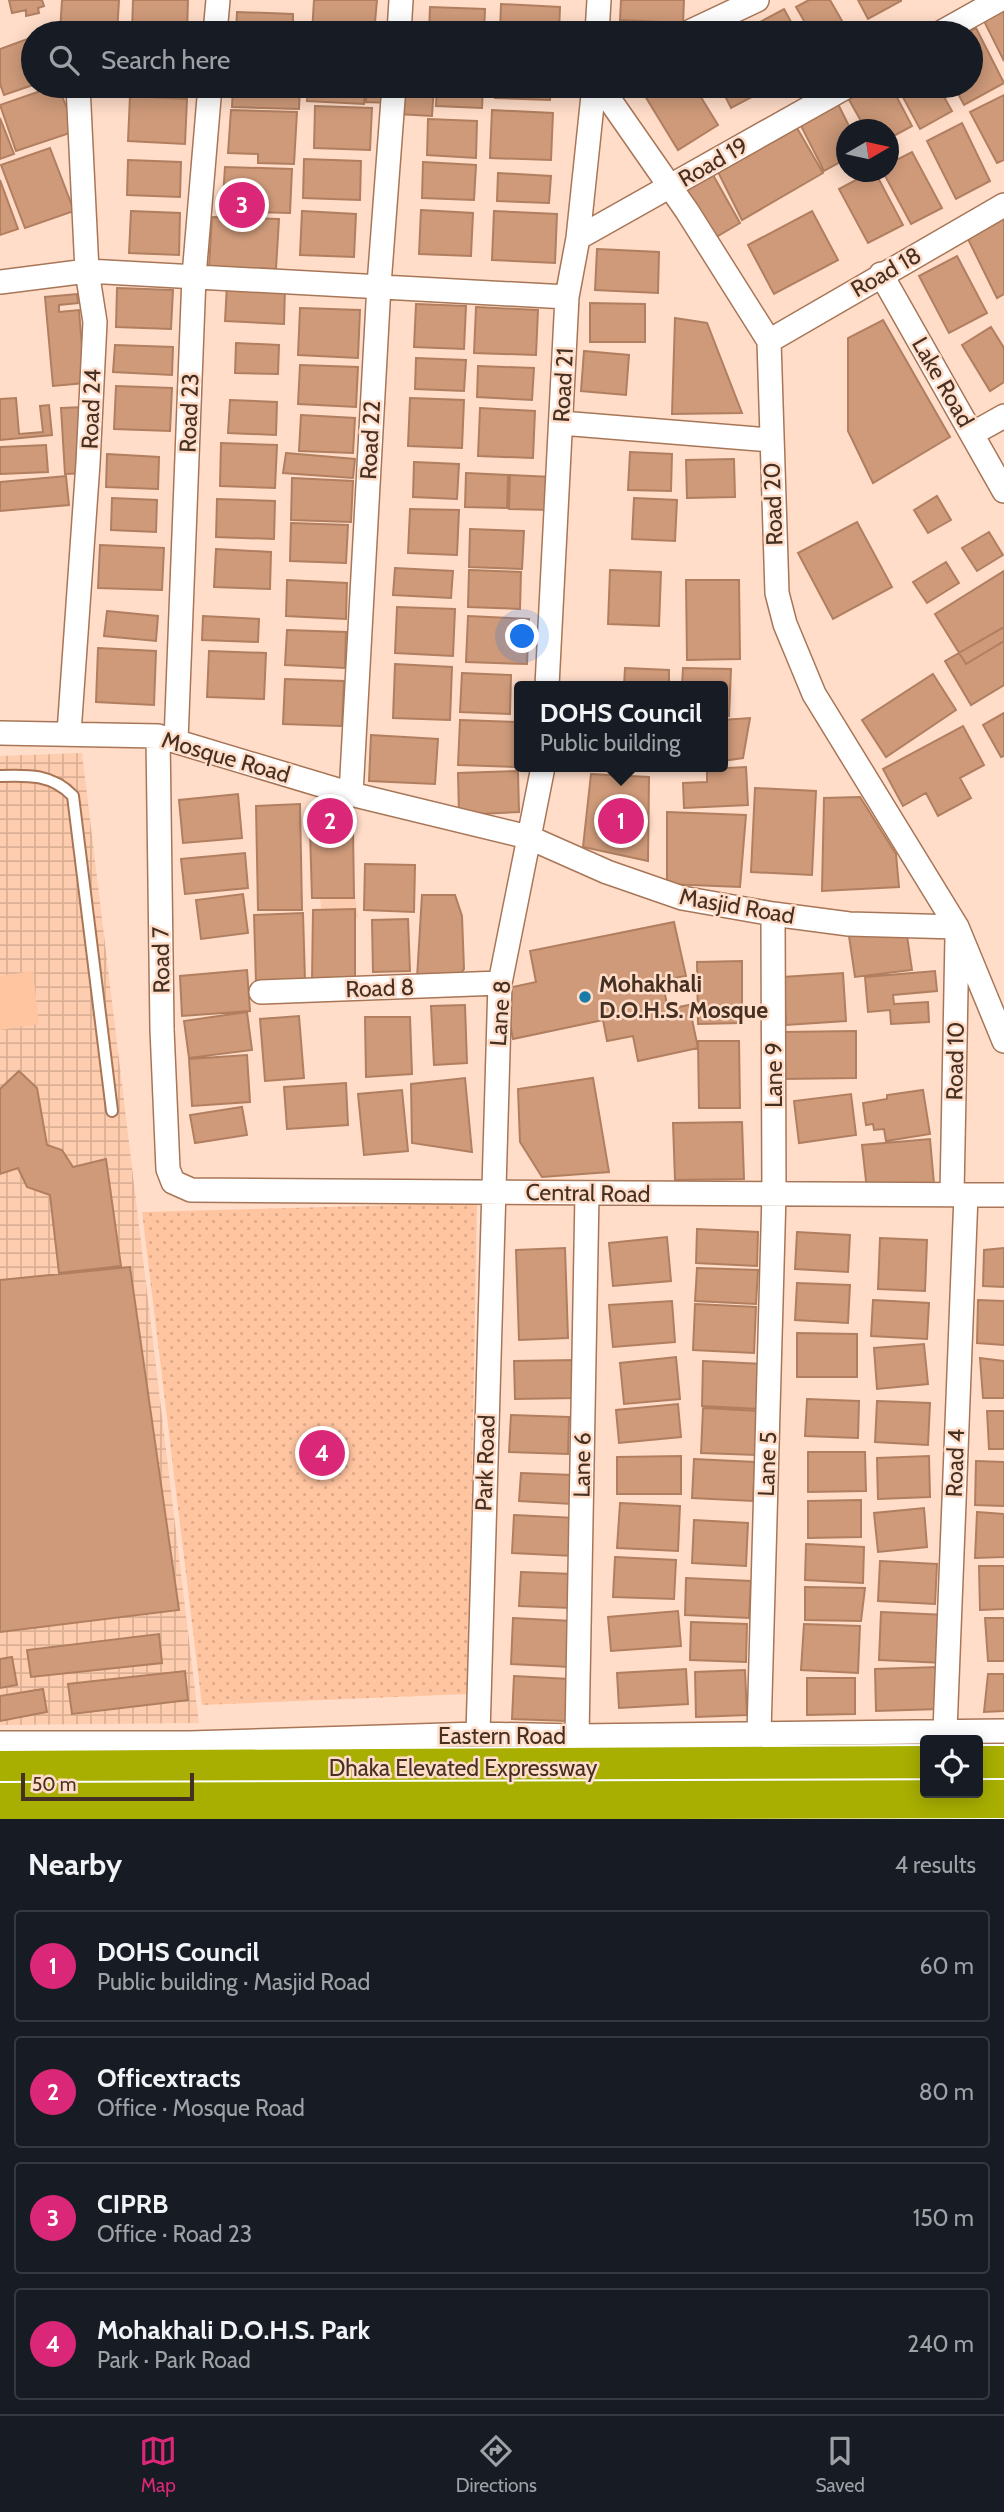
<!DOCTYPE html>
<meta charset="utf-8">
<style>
body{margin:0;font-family:Cabin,sans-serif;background:#242831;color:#f1f3f6}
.controls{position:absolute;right:21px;bottom:21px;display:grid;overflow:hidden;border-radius:7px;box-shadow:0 4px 18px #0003}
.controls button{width:63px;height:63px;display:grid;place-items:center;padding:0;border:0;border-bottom:2px solid #363941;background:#171b24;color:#f1f3f6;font:35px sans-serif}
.compass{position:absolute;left:836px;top:119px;width:63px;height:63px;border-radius:50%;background:#171b24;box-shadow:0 4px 18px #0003;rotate:81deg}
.scale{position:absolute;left:21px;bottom:18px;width:173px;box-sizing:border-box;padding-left:7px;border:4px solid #453022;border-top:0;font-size:19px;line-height:24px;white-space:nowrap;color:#453022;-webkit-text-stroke:5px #ffddc9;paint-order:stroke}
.you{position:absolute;left:523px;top:637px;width:24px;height:24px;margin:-18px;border:5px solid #fff;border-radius:50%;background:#1a73e8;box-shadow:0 0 0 10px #1a73e833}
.badge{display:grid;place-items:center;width:46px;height:46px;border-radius:50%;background:#db2777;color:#fff;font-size:23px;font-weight:700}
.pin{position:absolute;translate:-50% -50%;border:4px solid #fff;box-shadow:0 2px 7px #0006}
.popup{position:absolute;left:514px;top:681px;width:214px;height:91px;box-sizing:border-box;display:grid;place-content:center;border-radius:7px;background:#171b24;filter:drop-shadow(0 2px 5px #0005);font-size:23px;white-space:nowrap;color:#9ea1a6}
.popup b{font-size:26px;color:#f1f3f6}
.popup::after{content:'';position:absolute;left:50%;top:100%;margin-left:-14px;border:14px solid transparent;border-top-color:#171b24}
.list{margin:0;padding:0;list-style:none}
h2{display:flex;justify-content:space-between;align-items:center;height:91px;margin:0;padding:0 28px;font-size:30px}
h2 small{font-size:23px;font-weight:400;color:#9ea1a6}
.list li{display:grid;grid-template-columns:46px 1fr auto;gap:21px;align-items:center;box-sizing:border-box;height:112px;margin:0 14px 14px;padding:0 14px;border:2px solid #363941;border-radius:7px}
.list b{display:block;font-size:26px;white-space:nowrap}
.list p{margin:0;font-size:23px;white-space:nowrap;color:#9ea1a6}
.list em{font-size:23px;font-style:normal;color:#9ea1a6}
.icon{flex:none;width:38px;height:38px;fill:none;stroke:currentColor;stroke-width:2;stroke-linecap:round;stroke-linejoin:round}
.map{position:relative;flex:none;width:1004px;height:1819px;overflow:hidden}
.search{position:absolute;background:#171b24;box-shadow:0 4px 18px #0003;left:21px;right:21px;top:21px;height:77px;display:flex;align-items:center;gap:18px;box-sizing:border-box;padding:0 24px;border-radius:38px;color:#9ea1a6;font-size:26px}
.sheet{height:595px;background:#171b24}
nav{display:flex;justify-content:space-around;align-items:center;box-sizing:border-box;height:98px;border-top:2px solid #363941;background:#171b24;font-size:19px;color:#9ea1a6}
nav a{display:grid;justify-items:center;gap:4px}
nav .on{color:#db2777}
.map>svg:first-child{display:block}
</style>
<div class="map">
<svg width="1004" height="1819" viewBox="0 0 1004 1819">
<defs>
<pattern id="industrial-grid" width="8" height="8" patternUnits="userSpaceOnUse" patternTransform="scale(1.75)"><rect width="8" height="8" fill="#feccae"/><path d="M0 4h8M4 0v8" fill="none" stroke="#dbb095"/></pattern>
<pattern id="park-dots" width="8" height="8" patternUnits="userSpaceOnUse" patternTransform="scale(1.75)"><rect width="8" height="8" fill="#ffc4a0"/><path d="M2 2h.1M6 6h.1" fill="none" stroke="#dca98a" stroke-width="1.8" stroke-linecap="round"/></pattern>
</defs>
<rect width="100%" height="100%" fill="#ffddc9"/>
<path fill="#feccae" d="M350 856 358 918 323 922 315 860Z"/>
<path fill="url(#industrial-grid)" d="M82 753 199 1723 0 1725V756Z"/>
<path fill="url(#park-dots)" d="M477 1203 468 1694 202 1705 142 1212Z"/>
<path fill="#ffc4a0" d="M33 971 39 1024 0 1030V976Z"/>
<path fill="#ce9a7a" stroke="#b17f60" stroke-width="2" d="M9 0H42L44 6 38 8 39 13 26 16V10L12 13Z
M62 0H119L117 33 60 32Z
M133 0H188L187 33 132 31Z
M314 0H377L374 33H312Z
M621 0H684L683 23 620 20Z
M809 0H830L849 33H811L796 7Z
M858 0H901V1L868 19Z
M501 4 560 7 559 33H500Z
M430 7 485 9 484 33H429Z
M784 9 797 33H752L749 28Z
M1004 11V61L984 21Z
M237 12 293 14V33H236Z
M976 28 1004 83 964 105 954 86H971V33H967Z
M33 37V85L4 95 0 84V49Z
M55 86H58L76 131 16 151 0 105Z
M233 86H300L299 109 232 107Z
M308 86H365L364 104 307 101Z
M367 86H392V103L366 102Z
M399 86H434L432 116 398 114Z
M437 86H483L482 108 436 106Z
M496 86H551L550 100 495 98Z
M650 86H694L718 125 678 150 642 91Z
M720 86H767L769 88 731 108Z
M870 86H891L912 126 888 139V130H866L848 98Z
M897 86H938L952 111 920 129Z
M1004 95V160L997 163 970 112Z
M130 96 187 99 185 144 128 141Z
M837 102 851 130H846V159L824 171 799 122Z
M315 106 372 108 370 150 314 148Z
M231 110 297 112 294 164 258 163V154L228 153Z
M492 110 553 113 551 160 490 158Z
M0 118 14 154 0 159Z
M428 119 477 121 476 158 427 155Z
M962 123 990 181 956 199 927 141Z
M797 128 823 173 742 220 718 172Z
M50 148 74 211 25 228 1 165Z
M912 152 942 208 911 224 883 172H888V164Z
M304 159 361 161 360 200 303 198Z
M128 160 181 162 180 197 127 195Z
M423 162 476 165 474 200 422 198Z
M225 167 292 169 290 213 222 211Z
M871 172H875L903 225 868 243 839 189Z
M498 173 551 176 549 203 497 201Z
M713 175 740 223 711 240 684 192Z
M0 180 18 229 0 235Z
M421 210 473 213 471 256 419 254Z
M131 211 180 213 179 255 129 253Z
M302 211 356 214 354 257 300 255Z
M494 211 557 214 555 263 492 260Z
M812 211 838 260 774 294 748 245Z
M212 217 279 219 276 269 209 267Z
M1004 219V294L997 298 967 237Z
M597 249 659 252 658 293 595 290Z
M957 256 987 313 949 333 919 276Z
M227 284 285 287 284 324 225 321Z
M117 288 173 290 171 329 116 327Z
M77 294 78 303 59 305V312L79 310 85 383 53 386 45 297Z
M590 303 645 304V342H590Z
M416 304 466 306 464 349 414 347Z
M476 307 538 310 536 355 474 353Z
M300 308 360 310 358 358 298 355Z
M675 318 707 323 742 413 672 414Z
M883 320 950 437 873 483 848 431V338Z
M991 327 1004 348V382L990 391 962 345Z
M236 343 279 345 278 374 235 373Z
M115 345 173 347 172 375 113 372Z
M584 351 629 355 626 395 581 391Z
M416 358 466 360 464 391 415 389Z
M300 365 358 367 356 407 298 404Z
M478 366 534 368 532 400 477 397Z
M116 386 172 388 170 431 114 429Z
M16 398 19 434 43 432 40 406 49 405 52 435 0 440V399Z
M410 398 464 400 462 448 408 446Z
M230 400 277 402 276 435 228 433Z
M85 407 89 473 65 474 61 408Z
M480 408 535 411 533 458 478 456Z
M301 415 355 418 353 453 299 451Z
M221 443 277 445 275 488 220 486Z
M46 445 48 472 0 474V447Z
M630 452 672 454 671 491 628 490Z
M286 453 355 459 353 478 283 473Z
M107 454 159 457 158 489 106 487Z
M734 459 735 497 687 498 686 460Z
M414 462 459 464 457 499 413 497Z
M466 473 508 475 507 508 465 507Z
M510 475 552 477 551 510 509 509Z
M66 476 69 505 0 511V482Z
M292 478 353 481 351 522 291 520Z
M937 496 951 520 928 533 914 510Z
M112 498 157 500 156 532 111 530Z
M634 498 677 500 675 541 632 539Z
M217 499 275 501 274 539 216 537Z
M410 509 459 510 457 555 408 553Z
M857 522 892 587 833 619 798 553Z
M291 523 348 525 346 563 290 561Z
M470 529 524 531 522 569 469 567Z
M989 532 1003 555 977 571 962 548Z
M100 545 164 548 162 590 98 588Z
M216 549 271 552 270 589 214 587Z
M946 562 959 583 927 603 913 582Z
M395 568 453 571 451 598 393 595Z
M469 570 521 572 520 609 468 607Z
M610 570 661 572 659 626 608 624Z
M1004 571V641L966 664 935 614Z
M287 580 347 583 346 619 286 616Z
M686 580H739L740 659 687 660Z
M397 607 455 609 453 656 395 653Z
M107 611 158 616 156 641 104 636Z
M203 616 259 619 258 642 202 640Z
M468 616 529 619 527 664 466 662Z
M1004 627V685L971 705 945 661Z
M287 630 346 632 345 668 285 665Z
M98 648 156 651 154 705 96 702Z
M209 651 266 653 264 699 207 697Z
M395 664 452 667 450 720 393 718Z
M625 668 669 670V686H624Z
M683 668 731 669 729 716 722 715V686H682Z
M462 673 511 675 510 714 460 712Z
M933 674 956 710 886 757 862 720Z
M285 679 344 681 342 726 283 724Z
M1004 713V756L1001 757 983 725Z
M750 718 743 758 722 761V720Z
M460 720 519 722 517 767 458 765Z
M963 726 984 765 960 778 971 798 938 816 926 793 903 806 883 769Z
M371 735 438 739 435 784 369 781Z
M746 767 748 805 684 808 683 783 707 782V769Z
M518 771 519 812 459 815 458 773Z
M591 774 649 777 648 861 583 847Z
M755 788 816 791 812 875 751 872Z
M238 794 242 838 183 843 179 800Z
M860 797 896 854 899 887 822 891 824 798Z
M300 804 302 910H258L256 806Z
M667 812 746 815 740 887 667 884Z
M353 829 354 898H312L310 831Z
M245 853 248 888 185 894 181 859Z
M365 864 415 865 414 912 364 910Z
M243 894 248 933 201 939 196 900Z
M422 895H455L462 916 464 969 458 978H417Z
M355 909V978L312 982 313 910Z
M303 913 305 981 256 983 254 915Z
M408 919 410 971 373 972 372 920Z
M674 922 686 976 662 980 668 1009 689 1005 698 1048 638 1061 633 1036 607 1041 603 1020 513 1039 503 989 536 982 530 951Z
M906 929 912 970 855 977 849 936Z
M742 961V1023L698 1024 697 962Z
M247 970 250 1011 182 1016 180 976Z
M935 971 937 991 893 995 894 1004 928 1002 929 1022 891 1024 890 1010 868 1012 865 977Z
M843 973 846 1021 786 1025 783 977Z
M465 1005 467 1063 434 1065 431 1006Z
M247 1012 252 1050 189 1058 184 1021Z
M299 1016 304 1078 265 1081 260 1019Z
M365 1017H410L412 1074 366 1077Z
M856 1031V1078L783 1079V1032Z
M698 1041H739L740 1108H699Z
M247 1055 250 1102 192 1106 189 1059Z
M19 1071 37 1088 47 1145 62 1150 73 1167 106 1159 121 1266 59 1273 50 1195 27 1187 18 1168 0 1174V1089Z
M465 1078 472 1152 412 1143 411 1084Z
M593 1078 609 1172 542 1177 520 1142 518 1089Z
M346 1083 348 1125 287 1129 284 1087Z
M402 1090 408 1151 364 1155 358 1094Z
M923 1090 930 1134 886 1141 884 1129 874 1130 873 1124 866 1125 863 1103 887 1099V1095Z
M851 1094 856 1135 799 1143 794 1101Z
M242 1107 247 1135 195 1143 190 1115Z
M742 1122 744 1179 675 1180 673 1123Z
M930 1139 934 1184 867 1190 862 1145Z
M697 1229 758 1232 757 1266 696 1263Z
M797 1232 850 1235 848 1272 795 1269Z
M667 1237 671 1281 613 1286 609 1243Z
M880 1238 927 1240 925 1291 878 1289Z
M565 1248 568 1338 519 1340 516 1250Z
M1004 1248V1287L983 1286 984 1250Z
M130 1267 179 1610 0 1632V1280Z
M697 1268 758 1270 756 1304 695 1301Z
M797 1283 850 1285 848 1323 795 1320Z
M873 1300 929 1303 927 1339 871 1336Z
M978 1300 1004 1301V1345L977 1343Z
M672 1301 675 1342 613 1347 609 1305Z
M695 1304 756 1307 754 1353 693 1350Z
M797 1333 857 1334V1377H797Z
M924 1344 928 1384 877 1389 874 1348Z
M676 1357 680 1399 624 1404 620 1363Z
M980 1358 1004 1361V1398H983Z
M577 1360V1398L515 1399 514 1361Z
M703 1361 763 1364 761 1409 702 1406Z
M807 1399 859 1401 858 1438 805 1436Z
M877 1401 930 1403 928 1445 875 1442Z
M678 1404 681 1437 619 1443 616 1410Z
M703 1408 759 1411 757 1455 701 1453Z
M987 1411H1004V1449H989Z
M511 1415 569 1417 568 1454 509 1452Z
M808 1452H865L866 1491 808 1492Z
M681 1456V1494H617V1457Z
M929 1456 930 1497 878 1499 877 1458Z
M694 1459 755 1462 753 1501 692 1498Z
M976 1461 1004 1462V1506L975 1505Z
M521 1473 573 1475 572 1504 519 1501Z
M861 1500V1537L808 1538V1501Z
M620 1503 680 1506 678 1551 617 1548Z
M924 1508 927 1547 878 1552 874 1513Z
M977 1512 1004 1514V1557L975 1558Z
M514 1515 575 1518 574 1556 512 1553Z
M694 1520 748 1523 746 1566 692 1563Z
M806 1544 864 1547 863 1583 805 1580Z
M615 1557 676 1560 674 1599 613 1597Z
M880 1561 937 1564 935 1604 878 1601Z
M979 1566H1004V1609L980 1610Z
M521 1572 573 1574 571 1608 519 1606Z
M686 1578 751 1581 749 1618 685 1615Z
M805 1587 865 1588 861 1621 805 1620Z
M678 1611 681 1646 611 1651 608 1617Z
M881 1612 946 1615 944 1663 879 1660Z
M513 1618 572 1621 570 1667 511 1664Z
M985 1618H1004V1661H988Z
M691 1622 747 1624 746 1662 690 1660Z
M804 1624 860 1626 858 1673 801 1670Z
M159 1634 162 1663 31 1677 27 1650Z
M12 1657 17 1685 0 1688V1659Z
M939 1667 940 1709 876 1711 875 1669Z
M686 1669 688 1704 619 1708 617 1673Z
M745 1670 747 1715 696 1717 695 1672Z
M185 1671 188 1700 72 1714 68 1684Z
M988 1674H1004V1711L984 1712Z
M514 1676 569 1679 568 1721 512 1719Z
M807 1678H855V1714L807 1715Z
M43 1689 47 1712 0 1721V1696Z"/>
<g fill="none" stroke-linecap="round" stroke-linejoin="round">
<g stroke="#a87657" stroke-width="14">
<path id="lane" d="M0 776C28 775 52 774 73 796L112 1111"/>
</g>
<g stroke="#a87657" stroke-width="26">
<path id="street" d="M215 33 218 0
M399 33 401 0
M597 33 599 0
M687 33 757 0
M940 33 999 0
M600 86 687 211 769 341 777 593 785 624 814 694 957 927 1004 1041
M578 238 848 86
M881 274 1004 491
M0 282 87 271 567 297
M769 341 1004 205
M561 423 771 440
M972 434 1004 416
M547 686 567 297 578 238 594 86
M0 733 158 736 351 794 528 837 607 872 682 898 773 914 849 924 957 927
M69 733 88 463 95 322 87 271 78 86
M158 736 162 1029 168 1169 173 1182 191 1190C462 1191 733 1195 1004 1195
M176 741 194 276 210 86
M351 794 379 285 394 86
M261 992 500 983
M952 1194 957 937
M945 1731 966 1195
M759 1733 774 1194 773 914
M478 1734 500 983 543 767
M577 1736 587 1194
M0 1743H190L478 1734 577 1736 1004 1731"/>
</g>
<g stroke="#fff" stroke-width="42">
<path id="highway" d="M978 1765H1004
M0 1770 925 1765"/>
</g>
<use href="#lane" stroke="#fff" stroke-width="10"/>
<use href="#street" stroke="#fff" stroke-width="23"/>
<use href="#highway" stroke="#a8af01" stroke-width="38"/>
<path stroke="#9a7f6f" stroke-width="2" d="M978 1784 1004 1785
M0 1807 267 1810 698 1780 925 1783"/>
<g stroke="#9a7f6f" stroke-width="8">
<path id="rail" d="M462 1819 698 1803 1004 1807"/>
</g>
<use href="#rail" stroke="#ffddc9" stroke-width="5" stroke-dasharray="16" stroke-linecap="butt"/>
<g stroke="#fff" stroke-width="42" stroke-linecap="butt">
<path id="highway-bridge" d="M0 1802 1004 1799"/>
</g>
<use href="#highway-bridge" stroke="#a8af01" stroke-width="38"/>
</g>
<circle fill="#177da8" stroke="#ffddc9" stroke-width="2.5" cx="585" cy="997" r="7"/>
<g text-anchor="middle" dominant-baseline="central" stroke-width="5" stroke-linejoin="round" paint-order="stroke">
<g font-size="23" fill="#453022" stroke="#ffddc9">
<text transform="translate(713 162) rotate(-30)">Road 19</text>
<text transform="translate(886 272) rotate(-30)">Road 18</text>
<text transform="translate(943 382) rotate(60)">Lake Road</text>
<text transform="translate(563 385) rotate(-87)">Road 21</text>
<text transform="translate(91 409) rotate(-88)">Road 24</text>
<text transform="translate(189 413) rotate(-88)">Road 23</text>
<text transform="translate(370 440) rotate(-87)">Road 22</text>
<text transform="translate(773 504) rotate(-92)">Road 20</text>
<text transform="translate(226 757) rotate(16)">Mosque Road</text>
<text transform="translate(737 906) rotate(10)">Masjid Road</text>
<text transform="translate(161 960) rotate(-91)">Road 7</text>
<text transform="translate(380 988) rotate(-2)">Road 8</text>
<text transform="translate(500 1013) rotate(-86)">Lane 8</text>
<text transform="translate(955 1061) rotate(-89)">Road 10</text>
<text transform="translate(774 1075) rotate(-90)">Lane 9</text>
<text transform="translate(588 1193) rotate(1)">Central Road</text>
<text transform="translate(485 1463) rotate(-88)">Park Road</text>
<text transform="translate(955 1463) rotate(-88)">Road 4</text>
<text transform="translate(767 1464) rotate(-88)">Lane 5</text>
<text transform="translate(582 1465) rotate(-89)">Lane 6</text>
<text x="502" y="1736">Eastern Road</text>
<text x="463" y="1768">Dhaka Elevated Expressway</text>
</g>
<g font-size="23" font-weight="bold" fill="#453022" stroke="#ffddc9" text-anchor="start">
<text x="599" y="984">Mohakhali<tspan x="599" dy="26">D.O.H.S. Mosque</tspan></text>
</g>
</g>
</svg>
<div class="controls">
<button><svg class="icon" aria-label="locate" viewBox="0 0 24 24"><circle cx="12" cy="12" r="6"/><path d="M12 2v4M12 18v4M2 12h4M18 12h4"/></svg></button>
</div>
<svg class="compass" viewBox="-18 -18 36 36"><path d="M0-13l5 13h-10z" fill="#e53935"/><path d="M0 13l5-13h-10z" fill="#9ea1a6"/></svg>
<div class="scale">50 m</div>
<div class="you"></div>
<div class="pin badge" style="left:621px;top:821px">1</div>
<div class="popup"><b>DOHS Council</b>Public building</div>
<div class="pin badge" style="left:330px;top:821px">2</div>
<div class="pin badge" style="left:242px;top:205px">3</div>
<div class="pin badge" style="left:322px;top:1453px">4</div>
<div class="search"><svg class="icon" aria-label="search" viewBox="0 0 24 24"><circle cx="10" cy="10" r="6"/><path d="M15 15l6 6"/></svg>Search here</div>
</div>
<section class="sheet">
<h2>Nearby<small>4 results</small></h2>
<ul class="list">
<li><span class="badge">1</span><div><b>DOHS Council</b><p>Public building · Masjid Road</p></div><em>60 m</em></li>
<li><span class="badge">2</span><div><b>Officextracts</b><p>Office · Mosque Road</p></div><em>80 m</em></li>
<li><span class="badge">3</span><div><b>CIPRB</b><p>Office · Road 23</p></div><em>150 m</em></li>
<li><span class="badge">4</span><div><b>Mohakhali D.O.H.S. Park</b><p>Park · Park Road</p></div><em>240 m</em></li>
</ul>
</section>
<nav>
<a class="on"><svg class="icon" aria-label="map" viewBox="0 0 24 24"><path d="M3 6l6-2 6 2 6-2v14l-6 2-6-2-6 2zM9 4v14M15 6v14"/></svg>Map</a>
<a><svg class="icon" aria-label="directions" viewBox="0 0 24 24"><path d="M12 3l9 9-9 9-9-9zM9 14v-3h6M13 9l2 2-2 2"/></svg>Directions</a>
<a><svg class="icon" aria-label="saved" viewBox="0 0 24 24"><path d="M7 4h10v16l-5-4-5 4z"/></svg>Saved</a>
</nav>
